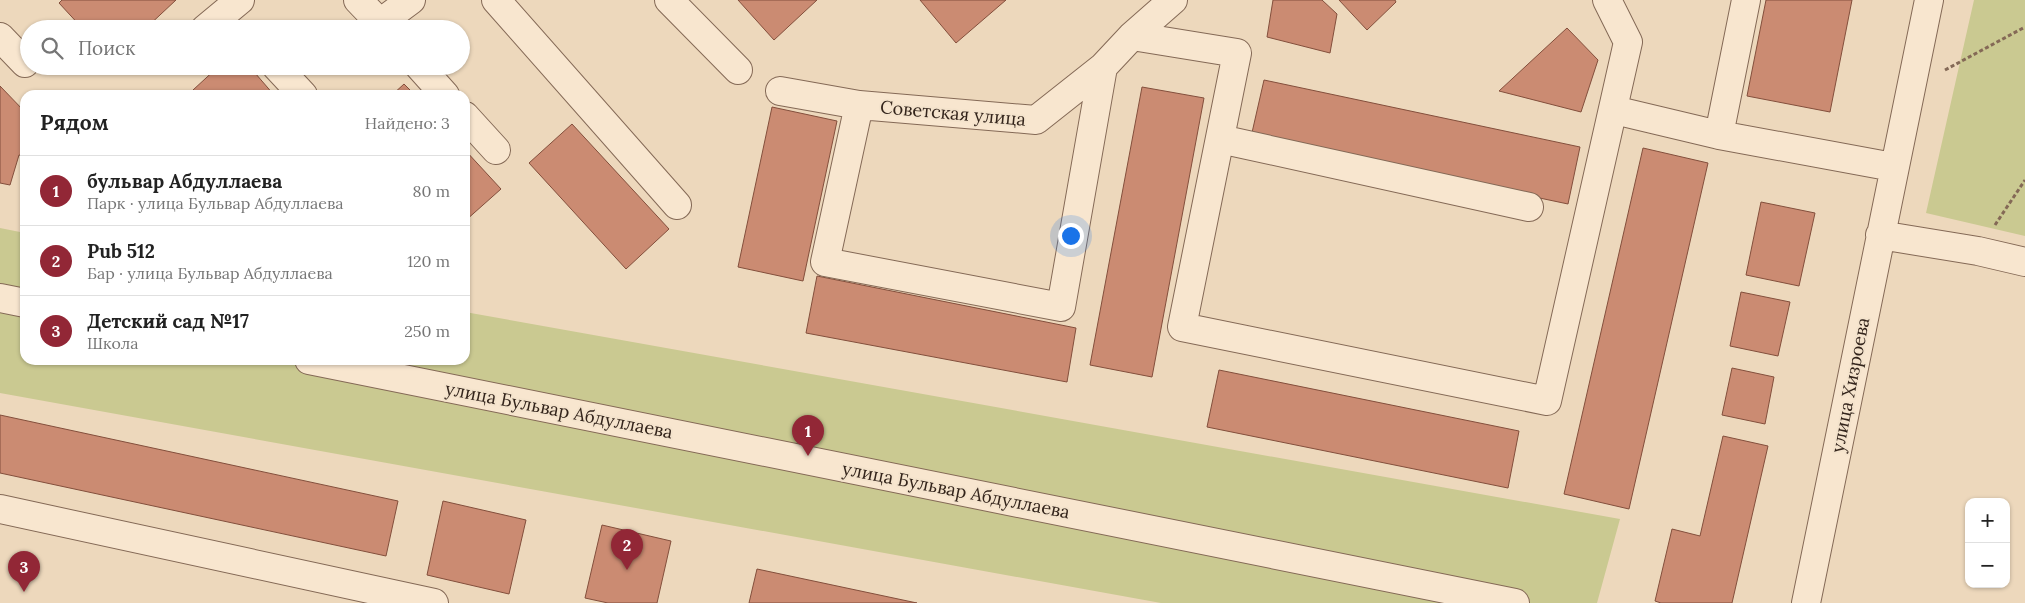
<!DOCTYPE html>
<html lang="ru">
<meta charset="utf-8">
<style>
body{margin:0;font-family:Lora,serif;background:#f6f6f6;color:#222}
.controls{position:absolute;right:15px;bottom:15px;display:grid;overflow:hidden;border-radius:10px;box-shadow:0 1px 4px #0004}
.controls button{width:45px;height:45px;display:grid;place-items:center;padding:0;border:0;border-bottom:1px solid #e0e0e0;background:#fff;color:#222;font:25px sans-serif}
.you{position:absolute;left:1070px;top:235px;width:18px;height:18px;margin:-12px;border:4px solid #fff;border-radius:50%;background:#1a73e8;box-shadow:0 0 0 8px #1a73e833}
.badge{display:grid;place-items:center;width:32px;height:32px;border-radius:50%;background:#922736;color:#fff;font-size:16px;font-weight:700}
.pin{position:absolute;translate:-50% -41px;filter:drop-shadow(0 1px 2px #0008)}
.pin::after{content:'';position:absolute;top:26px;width:18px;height:15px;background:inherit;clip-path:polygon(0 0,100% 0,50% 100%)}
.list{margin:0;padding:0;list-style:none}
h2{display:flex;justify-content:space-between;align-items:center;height:65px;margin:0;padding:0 20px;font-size:21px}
h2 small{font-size:16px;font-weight:400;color:#767676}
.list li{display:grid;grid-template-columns:32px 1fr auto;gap:15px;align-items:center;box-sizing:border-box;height:70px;padding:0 20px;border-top:1px solid #e0e0e0}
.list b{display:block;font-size:19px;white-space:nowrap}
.list p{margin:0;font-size:16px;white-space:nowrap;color:#767676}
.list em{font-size:16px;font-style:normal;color:#767676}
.icon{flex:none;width:28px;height:28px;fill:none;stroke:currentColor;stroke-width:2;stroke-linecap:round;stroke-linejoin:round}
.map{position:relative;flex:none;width:2025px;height:603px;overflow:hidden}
.search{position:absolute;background:#fff;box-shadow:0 1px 4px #0004;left:20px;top:20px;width:450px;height:55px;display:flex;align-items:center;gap:12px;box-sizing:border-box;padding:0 18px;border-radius:28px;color:#767676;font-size:19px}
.panel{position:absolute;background:#fff;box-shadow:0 1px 4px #0004;left:20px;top:90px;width:450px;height:275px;border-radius:15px}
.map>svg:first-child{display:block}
</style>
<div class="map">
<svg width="2025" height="603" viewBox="0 0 2025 603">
<rect width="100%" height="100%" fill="#edd8bc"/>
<path fill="#cac991" d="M1974 0H2025V236L1926 213Z
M0 228 25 233V360H465V312L1620 519 1597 603H1161L0 393Z"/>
<path fill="#cb8b72" stroke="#834f3c" d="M62 0H176L145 29H83L59 3Z
M738 0H817L774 40Z
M920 0H1006L956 43Z
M1273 0H1322L1337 14 1330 53 1267 37Z
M1339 0H1395L1396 2 1367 30Z
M1766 0H1852L1830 112 1747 96Z
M1567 28 1598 60 1581 112 1499 91Z
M219 66H249L274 95H198L193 90Z
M1264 80 1580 147 1568 204 1251 137Z
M404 84 415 95H392Z
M0 86 25 112V156L19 155 10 185 0 183Z
M1142 87 1204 98 1152 377 1090 365Z
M772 107 837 121 803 281 738 267Z
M572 124 669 229 626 269 529 163Z
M1643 148 1708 163 1629 509 1564 494Z
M465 150 501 189 465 221Z
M1761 202 1815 213 1799 286 1746 275Z
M817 276 1076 328 1067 382 806 333Z
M1741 292 1790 302 1778 356 1730 346Z
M1732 368 1774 377 1765 424 1722 415Z
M1219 370 1519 431 1508 488 1207 427Z
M0 415 398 501 386 556 0 473Z
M1723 436 1768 446 1732 603H1661L1655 601 1672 529 1700 536Z
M443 501 526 520 509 594 427 575Z
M602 525 671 541 657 603H608L585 598Z
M757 569 917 603H749Z"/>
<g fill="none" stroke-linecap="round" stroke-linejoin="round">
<g stroke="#846956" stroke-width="30">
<path id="minor" d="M358 0 380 23 411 0
M496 0 677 205
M669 0 738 70
M205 29 240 0
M1132 36 1237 53 1182 327 1547 401 1628 42 1607 0
M0 37 25 63
M276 66 303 95
M419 66 445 95
M780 91 859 105 1036 120 1103 67 1132 36 1173 0
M859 105 825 262 1061 307 1103 67
M1614 110 1719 135 1893 167
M465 116 496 150
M1719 135 1746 0
M1220 139 1529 207
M1880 235 1978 251 2025 262
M0 298 25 303
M309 360 1515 603
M0 509 434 603
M1806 603 1929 0"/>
</g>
<path stroke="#846956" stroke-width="3" stroke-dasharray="4 2.5" stroke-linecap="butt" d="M1945 70 2025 27
M1995 225 2025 180"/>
<use href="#minor" stroke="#f8e6cf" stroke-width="28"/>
</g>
<g text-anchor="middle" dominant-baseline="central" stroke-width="4" stroke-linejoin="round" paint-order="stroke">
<g font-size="18" fill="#33241b" stroke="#f4e3cc">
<text transform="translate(953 113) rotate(5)">Советская улица</text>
<text transform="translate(1850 385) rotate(-79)">улица Хизроева</text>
<text transform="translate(559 410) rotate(11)">улица Бульвар Абдуллаева</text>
<text transform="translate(956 490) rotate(11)">улица Бульвар Абдуллаева</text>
</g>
</g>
</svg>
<div class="controls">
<button>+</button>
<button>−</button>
</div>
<div class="you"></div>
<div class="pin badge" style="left:808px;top:456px">1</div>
<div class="pin badge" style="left:627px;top:570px">2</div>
<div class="pin badge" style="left:24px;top:592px">3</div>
<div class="search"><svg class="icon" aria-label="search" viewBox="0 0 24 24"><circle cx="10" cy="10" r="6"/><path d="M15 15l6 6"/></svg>Поиск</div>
<section class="panel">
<h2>Рядом<small>Найдено: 3</small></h2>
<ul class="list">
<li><span class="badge">1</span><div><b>бульвар Абдуллаева</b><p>Парк · улица Бульвар Абдуллаева</p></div><em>80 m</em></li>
<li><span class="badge">2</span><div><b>Pub 512</b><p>Бар · улица Бульвар Абдуллаева</p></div><em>120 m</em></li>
<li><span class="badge">3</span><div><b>Детский сад №17</b><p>Школа</p></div><em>250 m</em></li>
</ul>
</section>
</div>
